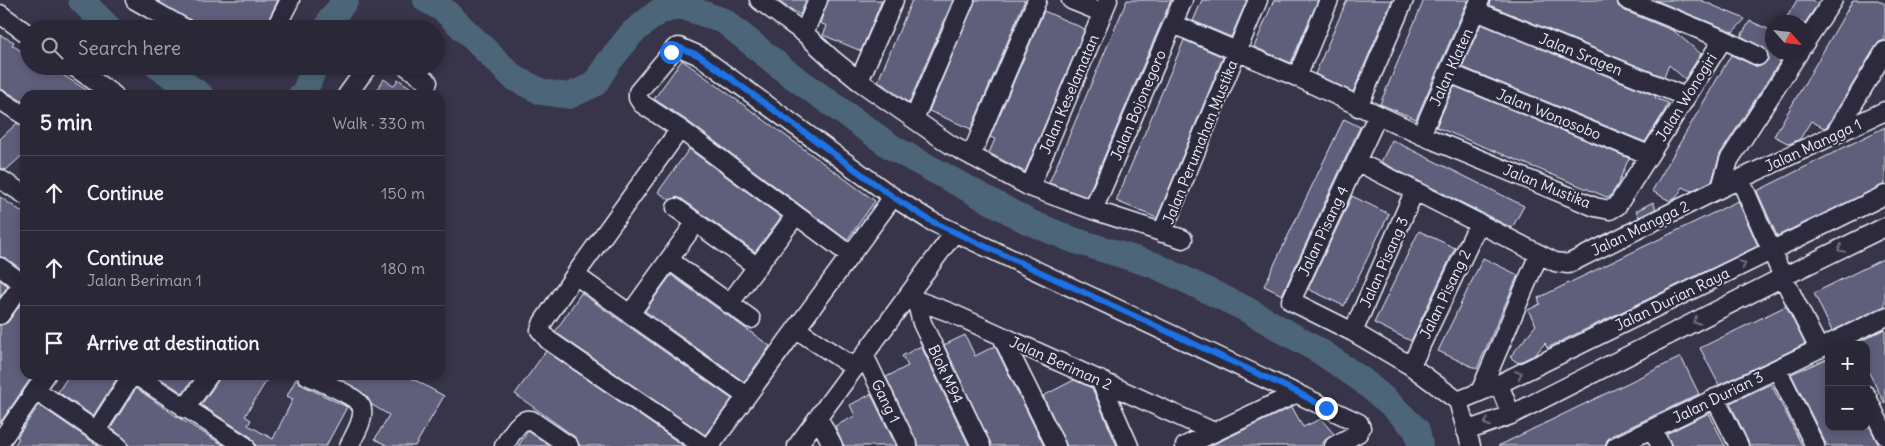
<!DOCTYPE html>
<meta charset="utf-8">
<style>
body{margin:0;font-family:Delius,sans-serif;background:#363342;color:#f1f3f6}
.controls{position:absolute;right:15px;bottom:15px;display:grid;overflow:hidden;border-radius:10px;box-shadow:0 2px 8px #0003}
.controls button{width:45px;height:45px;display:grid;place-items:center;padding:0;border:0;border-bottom:1px solid #464452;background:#2a2737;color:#f1f3f6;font:25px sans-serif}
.compass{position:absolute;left:1765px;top:15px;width:45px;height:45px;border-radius:50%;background:#2a2737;box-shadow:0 2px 8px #0003;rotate:117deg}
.stop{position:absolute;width:15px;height:15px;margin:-11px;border:4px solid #1a73e8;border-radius:50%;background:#fff}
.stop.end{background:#1a73e8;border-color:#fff;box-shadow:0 1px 5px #0008}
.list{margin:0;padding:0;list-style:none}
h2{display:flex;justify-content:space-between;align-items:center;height:65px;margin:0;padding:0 20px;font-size:21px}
h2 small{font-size:16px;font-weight:400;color:#a5a5ad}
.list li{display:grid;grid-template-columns:32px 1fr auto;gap:15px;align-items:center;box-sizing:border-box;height:75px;padding:0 20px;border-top:1px solid #464452}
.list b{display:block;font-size:19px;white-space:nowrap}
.list p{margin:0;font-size:16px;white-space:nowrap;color:#a5a5ad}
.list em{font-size:16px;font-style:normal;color:#a5a5ad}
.icon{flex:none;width:28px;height:28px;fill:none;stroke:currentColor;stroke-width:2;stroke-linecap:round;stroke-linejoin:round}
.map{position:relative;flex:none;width:1885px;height:446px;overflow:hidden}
.search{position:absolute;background:#2a2737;box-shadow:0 2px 8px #0003;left:20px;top:20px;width:425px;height:55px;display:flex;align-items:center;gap:12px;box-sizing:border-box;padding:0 18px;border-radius:28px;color:#a5a5ad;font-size:19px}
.panel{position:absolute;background:#2a2737;box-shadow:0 2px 8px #0003;left:20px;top:90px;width:425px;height:290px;border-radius:15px}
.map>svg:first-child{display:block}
</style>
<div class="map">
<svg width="1885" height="446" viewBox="0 0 1885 446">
<rect width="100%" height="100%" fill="#383449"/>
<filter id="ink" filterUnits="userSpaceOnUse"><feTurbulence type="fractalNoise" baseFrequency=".02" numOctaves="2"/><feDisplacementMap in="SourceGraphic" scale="10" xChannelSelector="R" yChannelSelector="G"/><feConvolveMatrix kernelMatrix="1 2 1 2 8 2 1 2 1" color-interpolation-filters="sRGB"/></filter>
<g filter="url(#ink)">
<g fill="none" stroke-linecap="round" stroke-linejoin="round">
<path stroke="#4d6578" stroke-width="26" d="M81 0 110 29
M426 0 444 10 514 78 542 92 569 96 595 84 608 63 632 33 658 12 681 6 724 21 787 72 893 148 1029 222 1073 240 1154 265 1244 308 1321 352 1362 380 1389 403 1417 430 1420 446
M327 29 330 20 346 0
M157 66 201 95
M301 95 304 93 315 66"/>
</g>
<path fill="#5e5e7b" stroke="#e8f1f8" d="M156 0H278L264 29H203Z
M777 0H806L800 15Z
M828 0H882L861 51 823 35 827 26 820 23Z
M912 0H953L909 103 878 81Z
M975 0H1025L971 129 929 111Z
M1127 0H1171L1087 197 1049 183Z
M1202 0H1247L1231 37 1193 21Z
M1274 0H1318L1291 63 1254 47Z
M1347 0H1392L1353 92 1315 74Z
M1424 0H1468L1416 119 1380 104Z
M1490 0H1617L1618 6 1623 10 1674 31 1701 54 1685 79 1669 65 1664 77 1489 5Z
M1655 0H1700L1745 19 1733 32Z
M1797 0H1812L1818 4 1802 27V22H1784Z
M1853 0H1878L1885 4V40L1879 42 1876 46 1827 126 1824 128 1811 121 1800 139 1789 144 1774 136Z
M1044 11 1085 29 1025 172 989 153 995 139 990 137Z
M1750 21 1772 31V52H1786L1720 154 1712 181 1691 191 1683 187 1676 198 1670 201 1652 191 1731 55 1758 67 1764 64 1768 60V55L1766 50 1741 36Z
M1481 24 1656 96 1655 98 1668 103 1664 112 1645 142 1462 67Z
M0 35 14 42 12 45 29 56V66H49L94 95H25V103L6 91 0 89Z
M1184 40 1223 57 1157 218 1116 201Z
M682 60 875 201 847 240 686 120 654 99Z
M384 79 394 86 398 79 411 88 408 95H373Z
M1454 86 1629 158 1617 186 1609 198 1436 127Z
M1344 119 1360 127 1282 295 1264 286Z
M17 123 25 127V153L6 170 0 168V139Z
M1885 127V184L1777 236 1757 191Z
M1392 140 1524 206 1512 228 1381 162Z
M689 149 781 217 755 252 682 199 677 197 670 200 658 192Z
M1352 196 1389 214 1344 306 1308 289Z
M0 197 25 214V272L6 258 0 257Z
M1738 201 1758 246 1547 348 1545 343 1536 354 1518 363 1510 357 1536 325 1528 310 1540 304 1538 298Z
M1653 202 1656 209 1639 217 1636 211Z
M1419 231 1455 248 1411 341 1374 323Z
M1483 258 1518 275 1477 369 1438 351Z
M1885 258V306L1832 331 1814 293Z
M671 275 770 346 744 382 645 311Z
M0 280 8 286 0 297Z
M581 293 732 399 705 435 555 332Z
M22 302 25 304V375H33L0 423V325L8 322Z
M1786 306 1805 344 1719 385 1700 348Z
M1885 329V404L1866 367V345H1852Z
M965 335 975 356 995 346 1044 446H992L944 345Z
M921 346 969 446H919L886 377 908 366 902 356Z
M546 351 684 446H580L575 437 515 394Z
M1681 357 1699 394 1611 436 1607 440 1605 446H1498Z
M1829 358V427H1870L1879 446H1827L1791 374Z
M69 375H119L93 416 58 392Z
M155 375H196L183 393Z
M219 375H270L245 416 251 420 248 425 273 439 293 399 287 396 296 379 302 385 347 407 326 446H256L251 437 201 405 218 381Z
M332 375H406L444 396 415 446H388L375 439 389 415 372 405 367 397 360 391Z
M1074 380 1092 388 1117 446H1067L1043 396Z
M1771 384 1790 421 1802 446H1750L1730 403Z
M136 388 179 418 225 446H129L124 438 111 428Z
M871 394 896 446H844L835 426 855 416 850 405Z
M39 405 90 440 99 446H14L19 438 17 437Z
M1292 407 1303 427 1321 419 1334 434 1325 440 1321 446H1210Z
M1709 413 1725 446H1672L1666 434Z
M528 431 550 446H518Z"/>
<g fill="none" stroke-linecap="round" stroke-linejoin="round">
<g stroke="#e8f1f8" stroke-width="21">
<path id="minor" d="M135 0 186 29
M759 0 804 33 832 59 859 81 951 145 1030 187 1093 210 1183 239
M1071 0 1103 13
M1627 0 1723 39 1758 56
M1476 11 1686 97
M0 14 29 35
M1173 24 1297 77 1421 135 1595 207 1610 210 1617 206 1622 198 1723 39
M275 29 290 0
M804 33 818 0
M1802 47 1833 0
M73 66 114 95
M406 66 428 82
M1449 73 1649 155
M1297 77 1329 0
M859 81 894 0
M347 95 368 66
M0 100 25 116
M1358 107 1404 0
M914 119 965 0
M1373 125 1291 301 1353 332 1411 366 1458 401
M680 129 575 275 543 322 540 330 548 340 703 446
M1835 134 1885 51
M1421 135 1480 0
M971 156 1037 0
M1356 161 1555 262 1568 264 1721 188 1885 111
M0 179 25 195
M1740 179 1783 277 1819 349
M1030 187 1108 0
M1721 188 1729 160 1799 52
M676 208 756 266
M1093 210 1183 0
M1162 233 1258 0
M850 255 680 129 642 104 638 98V92L675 48 679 47 700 56 893 197 931 221 1359 423 1361 428 1358 433 1334 446
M669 260 751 319
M0 267 25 285
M575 275 746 396
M909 295 916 300 949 312 1214 432
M916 300 922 323 981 446
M729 304 796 215
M630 314 696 222
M0 315 23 283
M796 329 855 368
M1353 332 1414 192
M1002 337 1056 446
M864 355 908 446
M1411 366 1479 223
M1777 369 1815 446
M135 375 245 446
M307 375C318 381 361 397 362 409 364 421 354 436 349 446
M1100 380 1129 446
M1499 384 1511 415
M36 390 118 446
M1480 392 1539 254
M1866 395 1885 435
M1715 398 1739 446
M1458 401 1499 384 1885 195
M1458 401 1471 446
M185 409 209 375
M818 417 833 446
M1652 429 1661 446
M96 431 132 375
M1466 431 1511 415 1783 277 1885 227
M0 442 46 375
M504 446C510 437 519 417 531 420L569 446
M710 446 893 197
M797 446 954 233
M1185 446 1297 393
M1616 446 1885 317"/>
</g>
<use href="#minor" stroke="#2f2a3d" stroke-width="18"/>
</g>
<defs><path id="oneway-chevron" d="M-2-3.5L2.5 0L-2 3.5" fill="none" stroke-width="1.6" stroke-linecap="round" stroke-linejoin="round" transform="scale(1.25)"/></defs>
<g stroke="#70707e">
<use href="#oneway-chevron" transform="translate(1841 249) rotate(154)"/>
<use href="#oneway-chevron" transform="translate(1743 264) rotate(-26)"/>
<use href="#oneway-chevron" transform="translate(1696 321) rotate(153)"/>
<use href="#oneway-chevron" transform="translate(1519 374) rotate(-26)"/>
<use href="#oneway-chevron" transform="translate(1487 423) rotate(160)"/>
</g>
</g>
<g fill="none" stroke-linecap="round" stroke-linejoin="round" filter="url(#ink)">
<path stroke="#1a73e8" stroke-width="6" d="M671 52 678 47 700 56 893 197 931 221 1297 392 1326 408"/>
</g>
<g text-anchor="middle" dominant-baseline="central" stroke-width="4" stroke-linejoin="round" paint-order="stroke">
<g font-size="15" fill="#e8f1f8" stroke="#2f2a3d">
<text transform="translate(1581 54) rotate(22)">Jalan Sragen</text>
<text transform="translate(1451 67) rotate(-66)">Jalan Klaten</text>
<text transform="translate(1069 94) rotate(-67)">Jalan Keselamatan</text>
<text transform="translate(1686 97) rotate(-58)">Jalan Wonogiri</text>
<text transform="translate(1138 105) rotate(-67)">Jalan Bojonegoro</text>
<text transform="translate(1549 114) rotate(22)">Jalan Wonosobo</text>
<text transform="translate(1200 142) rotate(-68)">Jalan Perumahan Mustika</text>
<text transform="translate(1813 145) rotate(-25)">Jalan Mangga 1</text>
<text transform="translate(1547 186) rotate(22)">Jalan Mustika</text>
<text transform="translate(1640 228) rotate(-26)">Jalan Mangga 2</text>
<text transform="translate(1323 231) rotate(-65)">Jalan Pisang 4</text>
<text transform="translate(1384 262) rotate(-66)">Jalan Pisang 3</text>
<text transform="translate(1445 294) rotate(-64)">Jalan Pisang 2</text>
<text transform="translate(1672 299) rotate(-26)">Jalan Durian Raya</text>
<text transform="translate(1061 363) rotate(24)">Jalan Beriman 2</text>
<text transform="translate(946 374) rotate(65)">Blok M94</text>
<text transform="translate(1718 397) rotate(-26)">Jalan Durian 3</text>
<text transform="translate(886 401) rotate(64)">Gang 1</text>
</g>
</g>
</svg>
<div class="controls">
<button>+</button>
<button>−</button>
</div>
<svg class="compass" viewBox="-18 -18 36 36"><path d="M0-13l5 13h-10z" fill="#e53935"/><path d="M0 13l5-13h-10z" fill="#a5a5ad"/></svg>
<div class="stop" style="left:671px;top:52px"></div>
<div class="stop end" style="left:1326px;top:408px"></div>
<div class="search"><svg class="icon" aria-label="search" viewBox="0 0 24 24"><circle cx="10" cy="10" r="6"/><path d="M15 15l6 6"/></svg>Search here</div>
<section class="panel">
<h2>5 min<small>Walk · 330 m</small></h2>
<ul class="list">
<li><svg class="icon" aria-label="ahead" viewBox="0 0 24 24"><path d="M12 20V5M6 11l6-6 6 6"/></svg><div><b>Continue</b></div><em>150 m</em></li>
<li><svg class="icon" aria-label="ahead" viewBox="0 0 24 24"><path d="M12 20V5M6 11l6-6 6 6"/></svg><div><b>Continue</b><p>Jalan Beriman 1</p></div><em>180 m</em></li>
<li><svg class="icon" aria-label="arrive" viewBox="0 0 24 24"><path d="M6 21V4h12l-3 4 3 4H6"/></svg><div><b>Arrive at destination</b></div></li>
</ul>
</section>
</div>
